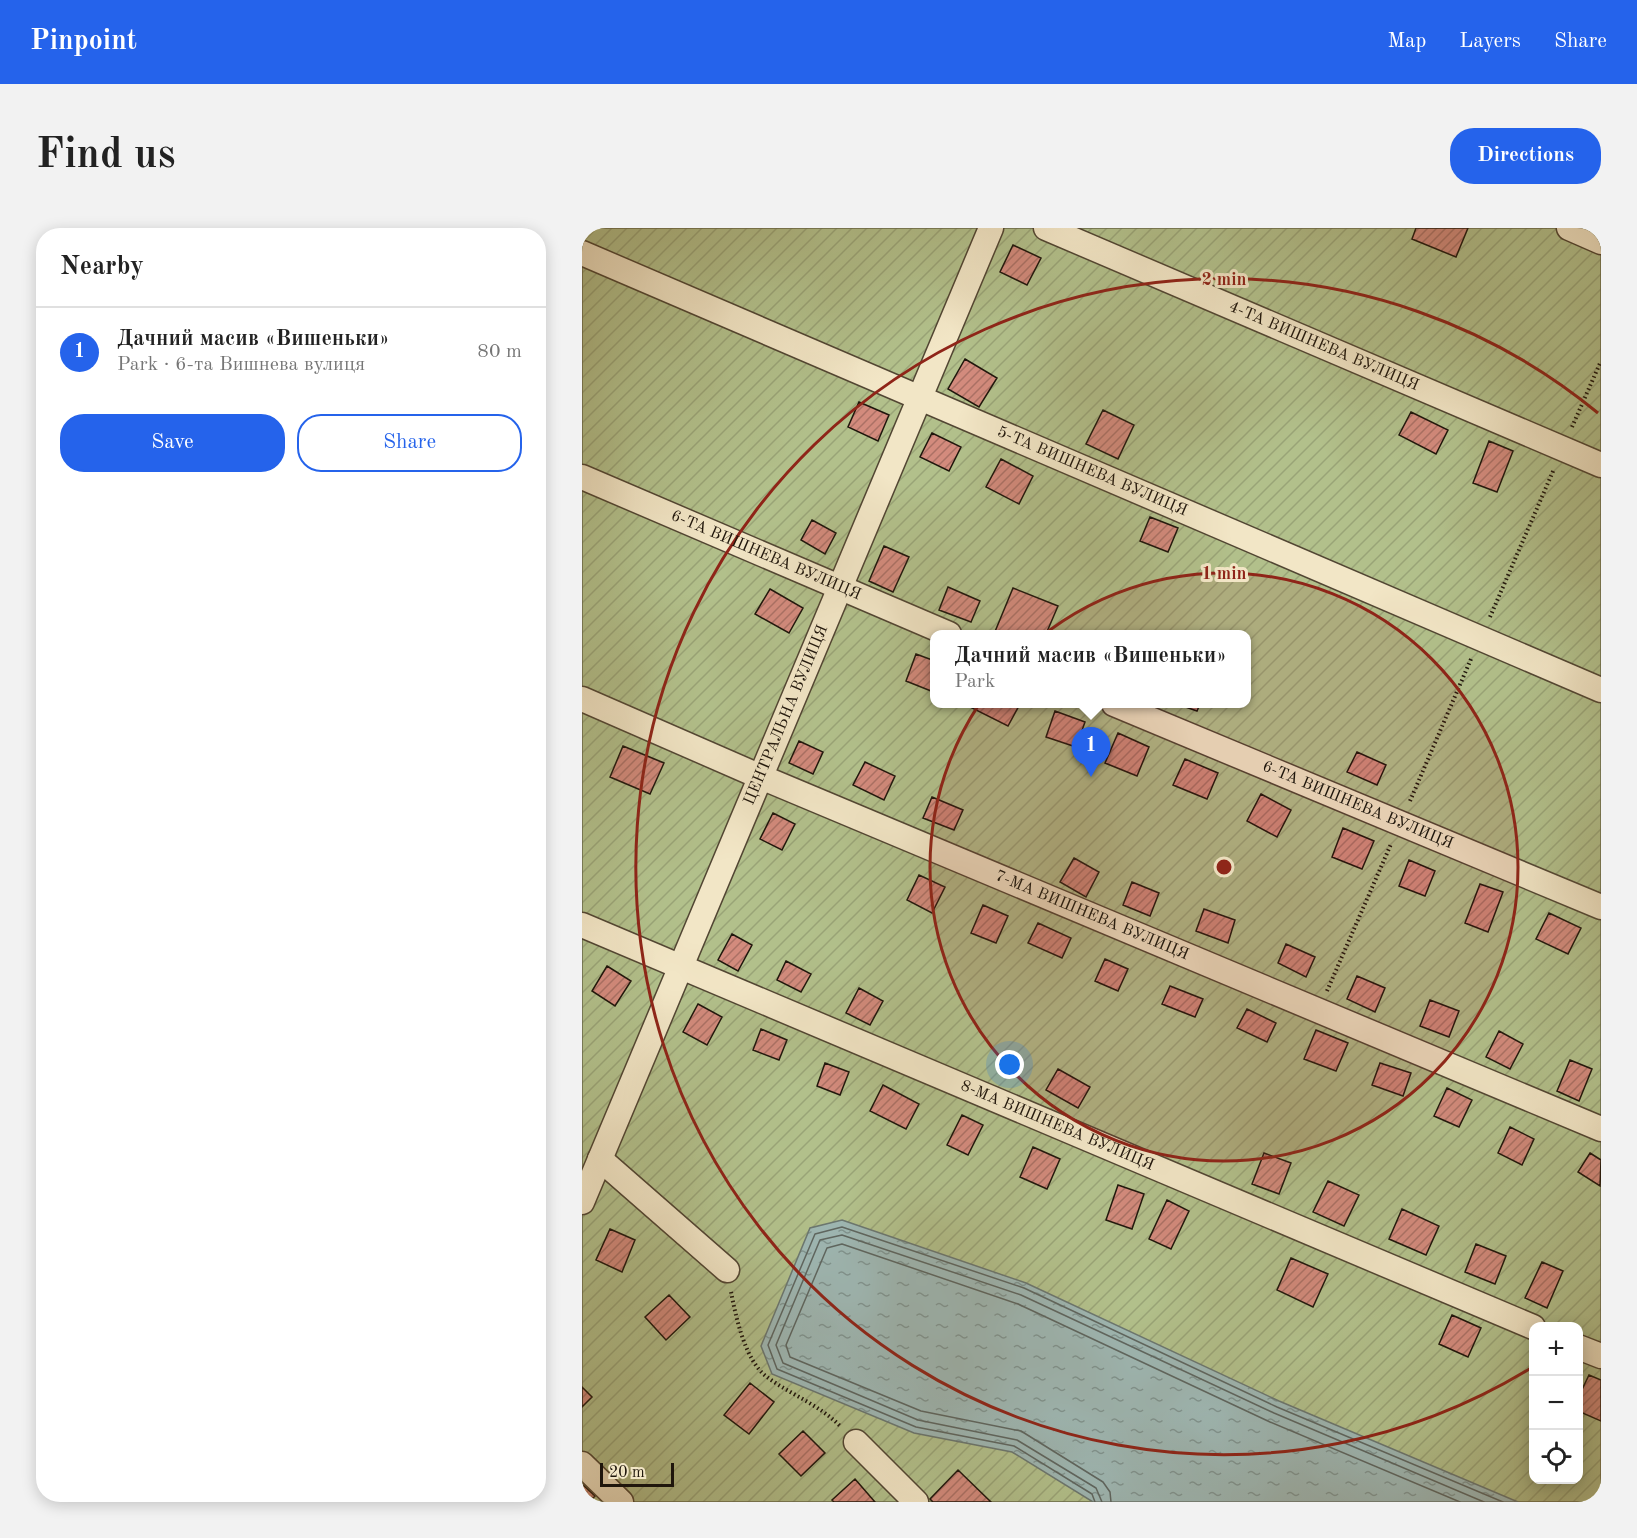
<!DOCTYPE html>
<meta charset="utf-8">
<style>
body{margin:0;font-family:"Old Standard TT",serif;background:#f2f2f2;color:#222}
.controls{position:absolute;right:18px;bottom:18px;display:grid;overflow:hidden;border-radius:12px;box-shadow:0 3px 15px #0003}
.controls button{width:54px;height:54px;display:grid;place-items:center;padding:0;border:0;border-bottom:2px solid #e0e0e0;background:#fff;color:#222;font:30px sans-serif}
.scale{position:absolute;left:18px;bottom:15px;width:74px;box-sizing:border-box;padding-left:6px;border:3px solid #1f160c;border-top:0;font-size:16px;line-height:21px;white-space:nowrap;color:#1f160c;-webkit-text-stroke:4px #f2e6c6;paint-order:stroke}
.you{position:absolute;left:428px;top:837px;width:21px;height:21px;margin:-15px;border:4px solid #fff;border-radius:50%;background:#1a73e8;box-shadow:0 0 0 9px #1a73e833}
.badge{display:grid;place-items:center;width:39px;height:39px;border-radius:50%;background:#2563eb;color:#fff;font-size:20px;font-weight:700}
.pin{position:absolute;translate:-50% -50px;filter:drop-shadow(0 2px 3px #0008)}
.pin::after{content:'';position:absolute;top:32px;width:21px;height:18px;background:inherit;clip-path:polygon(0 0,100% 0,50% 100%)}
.popup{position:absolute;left:348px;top:402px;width:321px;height:78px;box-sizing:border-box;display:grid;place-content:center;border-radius:12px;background:#fff;filter:drop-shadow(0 2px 4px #0005);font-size:20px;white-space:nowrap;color:#767676}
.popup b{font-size:22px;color:#222}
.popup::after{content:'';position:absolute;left:50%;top:100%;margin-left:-12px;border:12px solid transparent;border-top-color:#fff}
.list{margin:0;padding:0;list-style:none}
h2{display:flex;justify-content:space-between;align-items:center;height:78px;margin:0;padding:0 24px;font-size:26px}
h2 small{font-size:20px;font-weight:400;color:#767676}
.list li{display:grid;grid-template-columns:39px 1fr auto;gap:18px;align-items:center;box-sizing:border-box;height:90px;padding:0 24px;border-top:2px solid #e0e0e0}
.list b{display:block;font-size:22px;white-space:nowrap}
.list p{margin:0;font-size:20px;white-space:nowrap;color:#767676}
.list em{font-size:20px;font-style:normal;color:#767676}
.actions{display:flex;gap:12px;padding:18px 24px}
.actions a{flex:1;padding:14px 0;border:2px solid #2563eb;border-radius:24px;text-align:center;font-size:21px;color:#2563eb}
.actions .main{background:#2563eb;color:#fff}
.icon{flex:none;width:33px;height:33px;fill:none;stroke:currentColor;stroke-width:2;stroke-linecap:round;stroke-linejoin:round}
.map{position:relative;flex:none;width:1019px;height:1274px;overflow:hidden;border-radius:24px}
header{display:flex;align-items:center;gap:36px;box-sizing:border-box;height:84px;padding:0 30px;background:#2563eb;color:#fff}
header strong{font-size:28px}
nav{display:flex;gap:33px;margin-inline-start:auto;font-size:21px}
.intro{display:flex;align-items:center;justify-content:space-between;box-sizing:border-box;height:144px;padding:0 36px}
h1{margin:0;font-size:42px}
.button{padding:15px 27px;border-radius:24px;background:#2563eb;color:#fff;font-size:21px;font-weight:700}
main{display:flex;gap:36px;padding:0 36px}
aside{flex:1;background:#fff;border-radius:24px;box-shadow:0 3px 15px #0003}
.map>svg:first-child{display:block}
</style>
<header>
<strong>Pinpoint</strong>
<nav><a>Map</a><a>Layers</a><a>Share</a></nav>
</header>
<div class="intro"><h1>Find us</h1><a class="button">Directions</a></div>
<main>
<aside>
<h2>Nearby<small></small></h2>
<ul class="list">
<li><span class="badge">1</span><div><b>Дачний масив «Вишеньки»</b><p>Park · 6-та Вишнева вулиця</p></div><em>80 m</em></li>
</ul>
<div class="actions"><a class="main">Save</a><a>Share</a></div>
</aside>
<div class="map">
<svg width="1019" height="1274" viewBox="0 0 1019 1274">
<defs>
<pattern id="garden-furrows" width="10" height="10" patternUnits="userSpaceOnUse" patternTransform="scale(1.5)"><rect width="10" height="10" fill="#b2c08b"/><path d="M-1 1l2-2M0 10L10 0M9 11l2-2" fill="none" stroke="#99a477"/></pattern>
<pattern id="water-ripples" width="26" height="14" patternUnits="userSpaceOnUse" patternTransform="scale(1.5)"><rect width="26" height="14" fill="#9eb7b3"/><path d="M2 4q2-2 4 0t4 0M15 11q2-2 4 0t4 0" fill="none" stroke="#809490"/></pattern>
<pattern id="building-hatch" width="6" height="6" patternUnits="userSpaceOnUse" patternTransform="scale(1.5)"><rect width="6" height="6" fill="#d38b7d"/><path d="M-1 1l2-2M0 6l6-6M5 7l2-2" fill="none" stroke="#ab7165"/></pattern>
</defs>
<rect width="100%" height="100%" fill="#ebd8a7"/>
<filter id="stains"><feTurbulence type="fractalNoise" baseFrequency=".00333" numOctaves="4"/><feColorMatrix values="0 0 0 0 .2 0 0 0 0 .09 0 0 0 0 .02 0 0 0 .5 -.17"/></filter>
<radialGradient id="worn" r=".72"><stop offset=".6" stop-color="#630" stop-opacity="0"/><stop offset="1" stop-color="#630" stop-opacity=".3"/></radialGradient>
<path fill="url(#garden-furrows)" stroke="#686b4c" stroke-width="1.5" fill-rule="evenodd" d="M0 0H1019V1274H0ZM353 406H665V476H353ZM951 1098H996V1252H951Z"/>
<path fill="url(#water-ripples)" stroke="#6b7770" stroke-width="1.5" d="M260 992 444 1055 697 1173 936 1274H511L430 1224 332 1205 190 1146 179 1118 228 1000Z"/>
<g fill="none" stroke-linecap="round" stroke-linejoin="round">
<path stroke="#5e6660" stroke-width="1.5" d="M513 1274 510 1266 432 1218 334 1199 195 1141 186 1117 233 1006 260 999 442 1060 695 1179 921 1274
M520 1274 514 1260 435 1212 336 1192 201 1135 194 1117 238 1012 260 1007 439 1067 692 1185 902 1274
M529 1274 528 1264 521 1254 439 1203 339 1183 208 1129 204 1117 245 1020 260 1016 436 1076 688 1194 878 1274"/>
</g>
<path fill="url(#building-hatch)" stroke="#1f160c" stroke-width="1.5" d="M834 0H886L874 29 830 11Z
M431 17 459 30 445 57 418 44Z
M383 131 415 150 397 179 366 161Z
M277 174 307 187 296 213 266 199Z
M521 182 552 197 536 231 504 216Z
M829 184 866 202 854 226 817 207Z
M350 205 379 219 367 243 338 229Z
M907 213 931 223 915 264 891 255Z
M419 231 451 248 437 276 404 259Z
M568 289 596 300 586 324 558 313Z
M230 292 254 305 243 326 219 312Z
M302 318 327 329 311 364 287 353Z
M366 359 398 373 389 394 357 382Z
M431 360 476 378 464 406H412Z
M188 361 221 380 207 405 173 386Z
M334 426 353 433V452L349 463 324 453Z
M392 476H438L426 498 390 480Z
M595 476H618L615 483Z
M473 483 503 494 494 519 464 509Z
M536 505 567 519 555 548 523 535Z
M217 513 241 524 231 546 207 535Z
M41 518 82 535 68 566 28 549Z
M775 524 804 537 795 557 765 544Z
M603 531 636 545 625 571 591 557Z
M283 534 313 548 302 572 271 557Z
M679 566 709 582 695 609 665 593Z
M350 569 381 582 372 602 341 590Z
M191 585 213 596 200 622 178 611Z
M761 600 792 613 780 641 750 629Z
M492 630 517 644 504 669 478 654Z
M827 632 853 643 843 668 817 658Z
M337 647 363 659 350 685 325 672Z
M550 654 577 665 568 688 541 677Z
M898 656 921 664 906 704 883 695Z
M401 677 426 688 414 715 389 705Z
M622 681 653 692 646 715 614 703Z
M967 685 999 700 986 726 954 711Z
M456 695 489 710 480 730 446 715Z
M150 706 170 717 156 743 136 732Z
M704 716 733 729 724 749 696 735Z
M523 731 546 741 536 763 513 753Z
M204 733 229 746 219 764 195 752Z
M25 738 49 753 33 778 10 763Z
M775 748 803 760 793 784 765 771Z
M588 758 621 771 613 789 580 776Z
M277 760 301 773 288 797 264 785Z
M848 772 877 783 867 809 838 798Z
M116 776 140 789 125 817 101 804Z
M665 781 694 795 685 814 655 800Z
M179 801 205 812 197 832 171 822Z
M734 802 766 815 754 843 722 831Z
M917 803 941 816 928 841 904 829Z
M988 832 1010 841 997 873 975 863Z
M243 835 267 844 258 867 235 858Z
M798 835 829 845 821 868 790 857Z
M476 841 508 859 496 880 464 862Z
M301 857 337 876 324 901 288 883Z
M865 860 890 872 877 899 852 888Z
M380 887 401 897 386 927 365 917Z
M928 899 952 911 940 937 916 925Z
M451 919 478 931 465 961 438 949Z
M682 925 709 935 697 966 670 956Z
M1008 925 1019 932 1018 958 996 944Z
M746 953 777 967 762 998 731 984Z
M536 957 562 966 550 1001 524 992Z
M585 972 607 983 589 1021 567 1011Z
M820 981 857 998 844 1027 807 1011Z
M28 1001 53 1012 40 1044 14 1032Z
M894 1016 924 1028 913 1056 883 1044Z
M709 1030 746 1046 731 1079 695 1062Z
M960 1034 981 1043 965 1080 943 1070Z
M87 1067 108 1089 84 1112 63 1089Z
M870 1087 899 1100 886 1129 857 1116Z
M1007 1147 1019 1152V1193L996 1183V1170Z
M168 1155 192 1174 167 1206 142 1187Z
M0 1159 10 1169 0 1179Z
M221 1203 243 1225 219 1248 197 1226Z
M376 1242 409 1274H351L348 1271Z
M273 1251 293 1274H252L250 1272Z
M0 1256 13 1268 7 1274H0Z"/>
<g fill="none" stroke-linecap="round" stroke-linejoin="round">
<g stroke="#524633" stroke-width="27">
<g id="street">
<path id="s1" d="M464 0 1019 237"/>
<path d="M987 0 1019 14"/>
<path id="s2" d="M0 25 1019 462"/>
<path id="s3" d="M0 249 367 406"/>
<path id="s4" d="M0 471 179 549 1019 901"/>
<path id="s5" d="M532 476 1019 679"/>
<path id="s6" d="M0 697 951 1099"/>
<path d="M18 931 145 1042"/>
<path id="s7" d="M0 974 409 0"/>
<path d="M996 1119 1019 1128"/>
<path d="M274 1214 334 1274"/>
<path d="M0 1236 39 1274"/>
</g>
</g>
<path stroke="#1f160c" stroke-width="4" stroke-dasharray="1.5 3" stroke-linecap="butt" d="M990 199 1019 133
M908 389 972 241
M828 573 889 431
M745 763 809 616
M149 1064C154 1089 163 1133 185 1149 209 1167 238 1177 259 1199"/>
<use href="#street" stroke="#f2e6c6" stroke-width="24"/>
</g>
<circle cx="642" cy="639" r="294" fill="#8f2418" fill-opacity=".12"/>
<g fill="none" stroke="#8f2418" stroke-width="3">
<circle cx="642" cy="639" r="294"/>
<path d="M949 1140A588 588 0 1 1 1016 185"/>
</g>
<g text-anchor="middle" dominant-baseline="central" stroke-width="6" stroke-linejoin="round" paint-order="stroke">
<g font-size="16" fill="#1f160c" stroke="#f2e6c6">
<text stroke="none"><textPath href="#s1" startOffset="302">4-ТА ВИШНЕВА ВУЛИЦЯ</textPath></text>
<text stroke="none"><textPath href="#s2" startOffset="555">5-ТА ВИШНЕВА ВУЛИЦЯ</textPath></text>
<text stroke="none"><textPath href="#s3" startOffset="200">6-ТА ВИШНЕВА ВУЛИЦЯ</textPath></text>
<text stroke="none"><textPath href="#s7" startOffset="528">ЦЕНТРАЛЬНА ВУЛИЦЯ</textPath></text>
<text stroke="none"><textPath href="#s5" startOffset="264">6-ТА ВИШНЕВА ВУЛИЦЯ</textPath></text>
<text stroke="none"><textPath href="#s4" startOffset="554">7-МА ВИШНЕВА ВУЛИЦЯ</textPath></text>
<text stroke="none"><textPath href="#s6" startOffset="516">8-МА ВИШНЕВА ВУЛИЦЯ</textPath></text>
</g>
</g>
<circle cx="642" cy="639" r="9" fill="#8f2418" stroke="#f2e6c6" stroke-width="3"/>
<g font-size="18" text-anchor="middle" font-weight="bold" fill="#8f2418" stroke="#f2e6c6" stroke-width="6" stroke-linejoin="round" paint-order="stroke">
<text x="642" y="57">2 min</text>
<text x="642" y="351">1 min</text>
</g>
<rect width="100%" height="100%" filter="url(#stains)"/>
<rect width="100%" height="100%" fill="url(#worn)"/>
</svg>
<div class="controls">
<button>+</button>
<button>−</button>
<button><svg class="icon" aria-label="locate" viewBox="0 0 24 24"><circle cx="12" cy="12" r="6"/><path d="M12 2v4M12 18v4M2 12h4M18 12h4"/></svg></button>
</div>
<div class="scale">20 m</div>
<div class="you"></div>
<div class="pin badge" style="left:509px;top:549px">1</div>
<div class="popup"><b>Дачний масив «Вишеньки»</b>Park</div>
</div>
</main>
